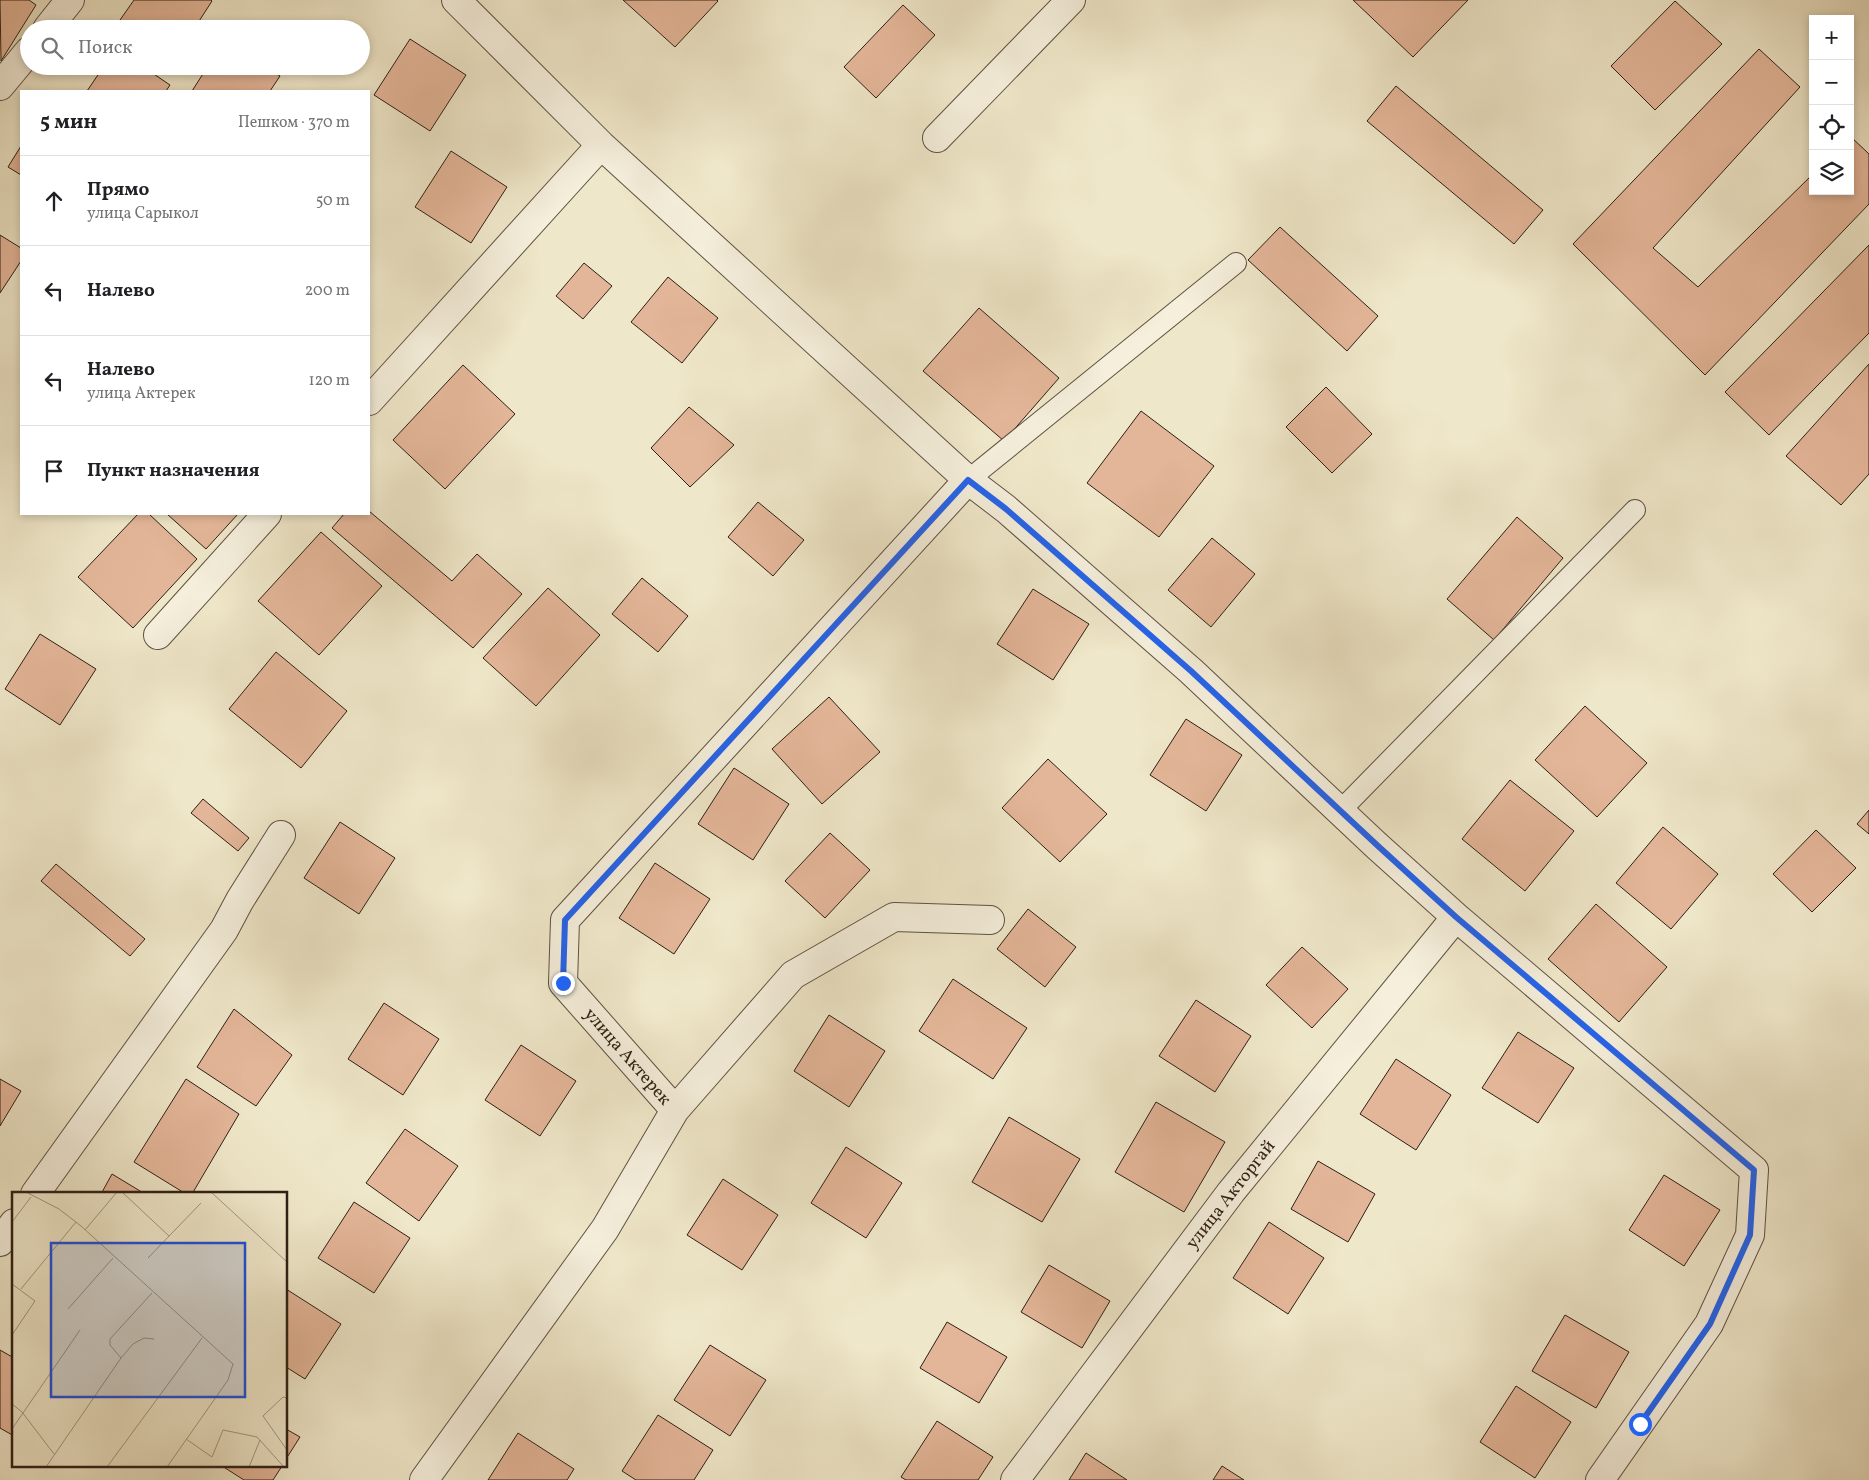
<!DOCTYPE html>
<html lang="ru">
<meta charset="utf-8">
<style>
body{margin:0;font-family:Vollkorn,serif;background:#f2f2f2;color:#202124}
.controls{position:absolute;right:15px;top:15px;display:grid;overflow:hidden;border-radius:0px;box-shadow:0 2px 8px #0003}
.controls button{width:45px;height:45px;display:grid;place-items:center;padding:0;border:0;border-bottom:1px solid #e0e0e0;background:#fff;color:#202124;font:25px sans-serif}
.stop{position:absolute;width:15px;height:15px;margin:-11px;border:4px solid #2563eb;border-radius:50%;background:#fff}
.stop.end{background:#2563eb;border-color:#fff;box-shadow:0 1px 5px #0008}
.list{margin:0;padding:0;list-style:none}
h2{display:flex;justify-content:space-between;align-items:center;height:65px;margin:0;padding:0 20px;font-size:21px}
h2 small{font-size:16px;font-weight:400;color:#757577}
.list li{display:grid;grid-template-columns:32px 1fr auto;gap:15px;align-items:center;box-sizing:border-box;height:90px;padding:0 20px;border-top:1px solid #e0e0e0}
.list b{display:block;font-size:19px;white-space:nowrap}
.list p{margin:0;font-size:16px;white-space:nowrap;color:#757577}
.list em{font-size:16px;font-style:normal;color:#757577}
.icon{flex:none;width:28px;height:28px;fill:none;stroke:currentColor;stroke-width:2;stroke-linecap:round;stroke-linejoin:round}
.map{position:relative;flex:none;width:1869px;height:1480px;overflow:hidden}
.search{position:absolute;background:#fff;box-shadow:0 2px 8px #0003;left:20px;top:20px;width:350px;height:55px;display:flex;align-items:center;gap:12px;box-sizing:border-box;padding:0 18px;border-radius:28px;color:#757577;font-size:19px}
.panel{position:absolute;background:#fff;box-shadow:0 2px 8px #0003;left:20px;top:90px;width:350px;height:425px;border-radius:0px}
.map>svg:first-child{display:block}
</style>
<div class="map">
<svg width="1869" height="1480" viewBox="0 0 1869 1480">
<rect width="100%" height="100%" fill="#efe7c9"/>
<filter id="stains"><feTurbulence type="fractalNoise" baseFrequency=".004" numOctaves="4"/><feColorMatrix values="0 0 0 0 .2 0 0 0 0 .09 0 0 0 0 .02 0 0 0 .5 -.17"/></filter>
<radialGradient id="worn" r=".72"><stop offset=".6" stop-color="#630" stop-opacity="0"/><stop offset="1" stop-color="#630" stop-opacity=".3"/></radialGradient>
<path fill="#e4b699" stroke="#2e1f15" d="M0 0H29L36 5 1 61Z
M134 0H211L212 1 194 29H134L120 20Z
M623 0H717L718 1 675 47Z
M1353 0H1468L1413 57Z
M1675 1 1722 44 1655 110 1611 66Z
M903 5 935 35 876 98 844 67Z
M410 39 466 75 430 131 374 95Z
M1759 49 1800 87 1653 248 1698 287 1813 174V191H1850V136L1869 154V204L1705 375 1573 244Z
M104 66H142L170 85 166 91H87Z
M208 66H264L280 76 270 91H192Z
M1396 86 1543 210 1514 244 1367 121Z
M21 146V175L8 167Z
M451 151 507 187 471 243 415 207Z
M1280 227 1378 316 1347 351 1248 260Z
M0 235 21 248V261L0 293Z
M1869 245V333L1769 435 1725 392Z
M584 263 612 286 583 319 556 296Z
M668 277 718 318 682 363 631 322Z
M979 308 1059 378 1004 441 923 371Z
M1869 364V474L1841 505 1786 456Z
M463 365 515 414 445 489 393 440Z
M1326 387 1372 434 1332 473 1286 427Z
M689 407 734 445 690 487 651 448Z
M1141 411 1214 466 1159 537 1087 483Z
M758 502 804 540 773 576 728 537Z
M369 511 452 581 477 554 522 594 473 648 332 528 344 514H369Z
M138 514H149L197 559 133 628 78 577Z
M167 514H238L206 549Z
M1517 517 1563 558 1494 640 1447 599Z
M321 532 382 586 319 655 258 601Z
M1212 538 1255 574 1211 627 1168 590Z
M642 578 688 616 658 652 612 614Z
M548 588 600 635 536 706 483 658Z
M1033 589 1089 624 1053 680 997 644Z
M40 634 96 669 60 725 5 689Z
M276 652 347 711 301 768 229 709Z
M829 697 880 752 822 804 772 749Z
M1585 706 1647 763 1597 817 1535 760Z
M1186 719 1242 755 1206 811 1150 775Z
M1048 759 1107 814 1060 862 1002 808Z
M734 768 789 804 753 860 698 824Z
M1510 780 1574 831 1525 891 1462 839Z
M203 799 249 838 238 851 191 813Z
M1869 810V834L1857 824Z
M340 822 395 858 359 914 304 878Z
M1663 827 1718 874 1671 929 1616 883Z
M1816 830 1856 868 1812 912 1773 874Z
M830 833 870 870 825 918 785 881Z
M655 863 710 899 674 954 619 918Z
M56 864 145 939 130 956 41 881Z
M1596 904 1667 967 1619 1022 1548 959Z
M1028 909 1076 947 1045 987 997 949Z
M1302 947 1348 989 1312 1028 1266 985Z
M953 979 1027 1028 993 1079 919 1031Z
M1196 1000 1251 1036 1215 1092 1159 1056Z
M384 1003 439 1039 403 1095 348 1059Z
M234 1009 292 1055 256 1106 197 1067Z
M829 1015 885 1051 849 1107 794 1071Z
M1518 1032 1574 1068 1538 1123 1482 1088Z
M521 1045 576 1081 540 1136 485 1100Z
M1396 1059 1451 1095 1416 1150 1360 1114Z
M0 1079 21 1091 0 1126Z
M186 1079 239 1114 192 1194H186L134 1162Z
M1156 1102 1225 1142 1184 1212 1115 1172Z
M1009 1117 1080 1159 1042 1222 972 1182Z
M405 1129 458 1166 419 1221 366 1183Z
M846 1147 902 1183 866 1238 811 1203Z
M1318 1161 1375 1194 1348 1242 1291 1209Z
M112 1174 145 1194H101Z
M1664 1175 1720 1210 1684 1266 1629 1230Z
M723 1179 778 1215 742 1270 687 1235Z
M354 1202 410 1238 374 1293 318 1258Z
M1269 1222 1324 1258 1288 1314 1233 1278Z
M1049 1265 1110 1301 1082 1348 1021 1312Z
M286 1289 341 1324 305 1379 286 1367Z
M1565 1315 1629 1352 1596 1408 1532 1371Z
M947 1322 1007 1357 979 1403 920 1368Z
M710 1345 766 1380 730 1436 674 1400Z
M0 1350 14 1358V1436L0 1428Z
M1516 1386 1571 1422 1535 1478 1480 1442Z
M658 1415 713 1450 694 1480H636L622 1471Z
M937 1421 993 1457 978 1480H906L901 1477Z
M286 1429 300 1437 286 1459Z
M518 1433 574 1469 567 1480H488Z
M1086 1453 1127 1480H1069Z
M222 1466H282L273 1480H244Z
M1222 1466 1244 1480H1213Z"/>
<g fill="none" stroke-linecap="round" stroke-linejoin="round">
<g stroke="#5e5142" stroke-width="22">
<path id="service" d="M968 480 1236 263
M1340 811 1635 510"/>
</g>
<g stroke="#5e5142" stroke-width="30">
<path id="minor" d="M456 0 601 145 968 480 1006 509 1191 671 1377 846 1456 917 1754 1170 1750 1235 1709 1324 1600 1480
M47 29 70 0
M0 86 29 51
M937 138 1071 0
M369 401 601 145
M158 635 267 514
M675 1110 793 975 894 917 990 920
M35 1194 224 930 240 900 281 835
M0 1242 14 1223
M424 1480 605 1229 675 1110 563 983 565 920 968 480
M1015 1480 1231 1192 1456 917"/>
</g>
<use href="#service" stroke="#f5efdc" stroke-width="20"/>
<use href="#minor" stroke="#f5efdc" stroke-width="28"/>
</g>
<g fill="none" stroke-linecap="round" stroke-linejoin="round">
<path stroke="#2563eb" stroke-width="6" d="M563 983 565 920 968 480 1006 509 1191 671 1378 846 1456 917 1754 1170 1750 1235 1710 1324 1640 1424"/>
</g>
<g text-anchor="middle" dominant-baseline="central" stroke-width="5" stroke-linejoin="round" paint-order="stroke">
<g font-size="18" fill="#2e1f15" stroke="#f5efdc">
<text transform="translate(627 1057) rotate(49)">улица Актерек</text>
<text transform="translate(1231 1195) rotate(-52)">улица Акторгай</text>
</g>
</g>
<g transform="translate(12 1192)">
<rect width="275" height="275" fill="#efe7c9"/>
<path fill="none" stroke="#a29781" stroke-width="1" d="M14 0 47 17 69 34 221 172 216 188 155 275M110 0 157 44M199 0 275 70M0 30 19 5M73 38 105 0M136 66 189 11M0 92 23 109 0 143M9 97 64 30M56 117 101 66M109 166 121 152 132 146 142 147M275 206 271 205 251 224 275 258M0 212 10 220 42 262M0 237 68 138M174 247 200 265 211 238 245 245 272 275M34 275 109 166 98 153V147L140 101M95 275 190 146M237 275 248 248"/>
<path fill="#1d4ed8" fill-opacity="0.15" stroke="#1d4ed8" stroke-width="2.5" d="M39 51H233V205H39Z"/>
<rect width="275" height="275" fill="none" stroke="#2e1f15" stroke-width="2.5"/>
</g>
<rect width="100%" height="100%" filter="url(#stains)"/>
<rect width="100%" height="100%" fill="url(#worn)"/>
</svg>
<div class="controls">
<button>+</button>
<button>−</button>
<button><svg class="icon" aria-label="locate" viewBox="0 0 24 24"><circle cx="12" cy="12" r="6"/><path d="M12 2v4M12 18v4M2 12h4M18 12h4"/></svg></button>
<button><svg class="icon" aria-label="layers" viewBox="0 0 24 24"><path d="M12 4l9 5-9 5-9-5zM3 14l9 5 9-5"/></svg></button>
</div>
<div class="stop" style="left:1640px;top:1424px"></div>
<div class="stop end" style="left:563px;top:983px"></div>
<div class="search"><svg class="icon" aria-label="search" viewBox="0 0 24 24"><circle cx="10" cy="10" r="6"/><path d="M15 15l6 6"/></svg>Поиск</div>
<section class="panel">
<h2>5 мин<small>Пешком · 370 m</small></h2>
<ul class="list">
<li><svg class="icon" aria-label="ahead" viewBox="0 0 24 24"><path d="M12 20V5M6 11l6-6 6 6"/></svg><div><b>Прямо</b><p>улица Сарыкол</p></div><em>50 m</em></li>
<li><svg class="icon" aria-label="left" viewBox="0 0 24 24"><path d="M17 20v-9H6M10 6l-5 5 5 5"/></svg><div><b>Налево</b></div><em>200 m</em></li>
<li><svg class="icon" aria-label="left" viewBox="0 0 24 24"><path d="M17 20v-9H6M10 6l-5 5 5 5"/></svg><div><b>Налево</b><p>улица Актерек</p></div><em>120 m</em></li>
<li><svg class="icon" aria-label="arrive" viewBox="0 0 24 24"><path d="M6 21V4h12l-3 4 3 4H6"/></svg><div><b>Пункт назначения</b></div></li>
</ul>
</section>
</div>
